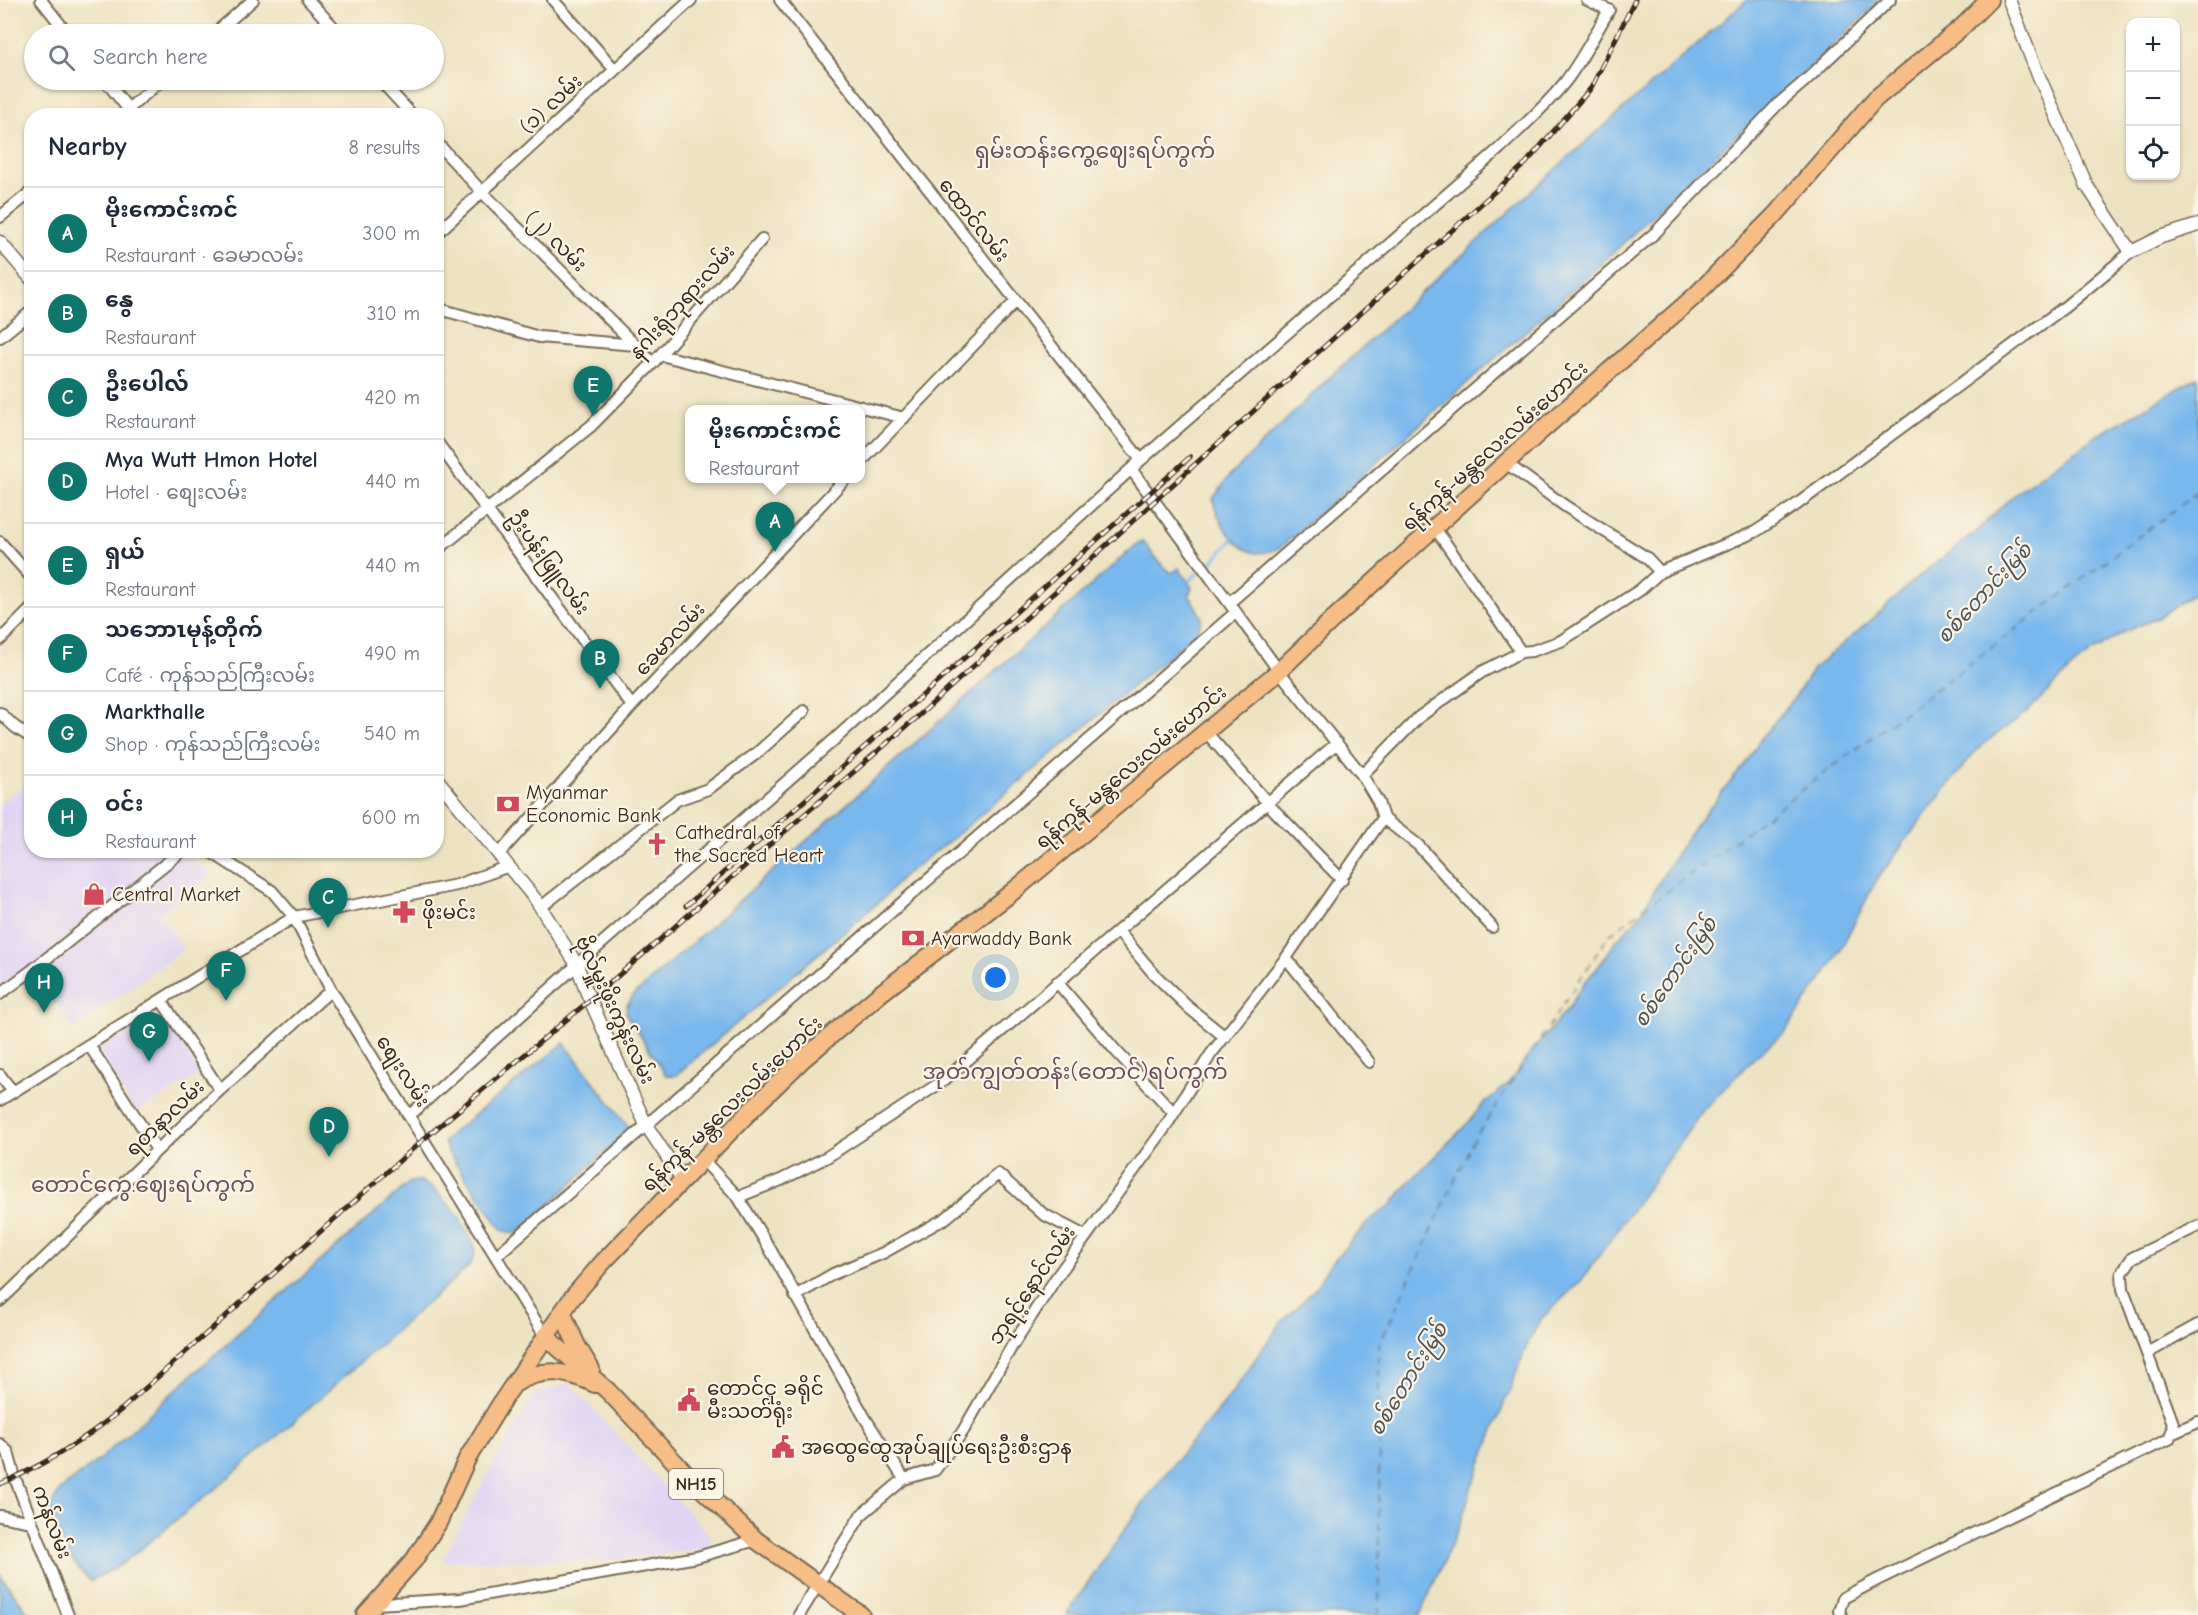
<!DOCTYPE html>
<meta charset="utf-8">
<style>
body{margin:0;font-family:"Comic Neue","Noto Sans Myanmar",sans-serif;background:#f6f6f7;color:#1f2937}
.controls{position:absolute;right:18px;top:18px;display:grid;overflow:hidden;border-radius:12px;box-shadow:0 2px 4px #0004}
.controls button{width:54px;height:54px;display:grid;place-items:center;padding:0;border:0;border-bottom:2px solid #e0e1e3;background:#fff;color:#1f2937;font:30px sans-serif}
.you{position:absolute;left:996px;top:978px;width:21px;height:21px;margin:-15px;border:4px solid #fff;border-radius:50%;background:#1a73e8;box-shadow:0 0 0 9px #1a73e833}
.badge{display:grid;place-items:center;width:39px;height:39px;border-radius:50%;background:#0f766e;color:#fff;font-size:20px;font-weight:700}
.pin{position:absolute;translate:-50% -50px;filter:drop-shadow(0 2px 3px #0008)}
.pin::after{content:'';position:absolute;top:32px;width:21px;height:18px;background:inherit;clip-path:polygon(0 0,100% 0,50% 100%)}
.popup{position:absolute;left:685px;top:405px;width:180px;height:78px;box-sizing:border-box;display:grid;place-content:center;border-radius:12px;background:#fff;filter:drop-shadow(0 2px 4px #0005);font-size:20px;white-space:nowrap;color:#747a83}
.popup b{font-size:22px;color:#1f2937}
.popup::after{content:'';position:absolute;left:50%;top:100%;margin-left:-12px;border:12px solid transparent;border-top-color:#fff}
.list{margin:0;padding:0;list-style:none}
h2{display:flex;justify-content:space-between;align-items:center;height:78px;margin:0;padding:0 24px;font-size:26px}
h2 small{font-size:20px;font-weight:400;color:#747a83}
.list li{display:grid;grid-template-columns:39px 1fr auto;gap:18px;align-items:center;box-sizing:border-box;height:84px;padding:0 24px;border-top:2px solid #e0e1e3}
.list b{display:block;font-size:22px;white-space:nowrap}
.list p{margin:0;font-size:20px;white-space:nowrap;color:#747a83}
.list em{font-size:20px;font-style:normal;color:#747a83}
.icon{flex:none;width:33px;height:33px;fill:none;stroke:currentColor;stroke-width:2;stroke-linecap:round;stroke-linejoin:round}
.map{position:relative;flex:none;width:2198px;height:1615px;overflow:hidden}
.search{position:absolute;background:#fff;box-shadow:0 2px 4px #0004;left:24px;top:24px;width:420px;height:66px;display:flex;align-items:center;gap:15px;box-sizing:border-box;padding:0 21px;border-radius:33px;color:#747a83;font-size:22px}
.panel{position:absolute;background:#fff;box-shadow:0 2px 4px #0004;left:24px;top:108px;width:420px;height:750px;border-radius:24px}
.map>svg:first-child{display:block}
</style>
<div class="map">
<svg width="2198" height="1615" viewBox="0 0 2198 1615">
<rect width="100%" height="100%" fill="#fcf5e5"/>
<filter id="ink" filterUnits="userSpaceOnUse"><feTurbulence type="fractalNoise" baseFrequency=".0167" numOctaves="2"/><feDisplacementMap in="SourceGraphic" scale="12" xChannelSelector="R" yChannelSelector="G"/><feConvolveMatrix kernelMatrix="1 2 1 2 8 2 1 2 1" color-interpolation-filters="sRGB"/></filter>
<filter id="wash" filterUnits="userSpaceOnUse"><feTurbulence type="fractalNoise" baseFrequency=".008" numOctaves="4" result="noise"/><feDisplacementMap in="SourceGraphic" scale="24" xChannelSelector="R" yChannelSelector="G"/><feGaussianBlur stdDeviation="1.35" result="paint"/><feColorMatrix in="noise" values="0 0 0 0 0 0 0 0 0 0 0 0 0 0 0 0 0 1.4 0 .05"/><feComposite in="paint" operator="in"/></filter>
<g filter="url(#wash)">
<rect width="100%" height="100%" fill="#ede3c2"/>
<path fill="#e0d4f4" d="M31 780 32 850 179 851 214 874 160 914 183 949 74 1030 35 974 0 999V803Z
M162 1011 200 1074 136 1113 98 1051Z
M569 1383 713 1539 706 1548 608 1561H442L482 1484 534 1394Z"/>
<path fill="#79b8ed" stroke="#5a7186" stroke-width="1.5" d="M1747 0H1881L1585 279 1280 548C1271 551 1262 555 1252 552 1231 544 1217 519 1213 499L1230 475 1328 379 1563 162Z
M2198 377V591L2157 618 2122 633 2095 650 2074 666 2027 712 1978 748 1917 825 1875 883 1836 958 1785 1032 1754 1058 1704 1109 1581 1281 1542 1318 1529 1340 1471 1489 1461 1522 1420 1615H1066L1138 1510 1176 1460 1224 1404 1280 1324 1315 1289 1328 1267 1370 1220 1392 1204 1410 1181 1468 1123 1483 1104 1508 1084 1527 1058 1569 1007 1583 984 1599 966 1617 940 1638 918 1676 854 1695 826 1748 760 1759 741 1795 697 1814 668 1876 616 1914 580 1977 531 2007 501 2030 483 2098 435Z
M1143 542 1162 565 1172 573 1179 568 1192 588 1189 595 1202 617 1198 631 957 835 901 878 885 897 675 1076 666 1075 626 1014 627 1005 633 996 1136 545Z
M564 1043 628 1126 627 1132 523 1229 513 1234 502 1230 447 1151 444 1142 452 1133Z
M420 1181 434 1189 459 1216 475 1246 474 1258 469 1266 265 1447 215 1489 119 1566 90 1581C66 1558 59 1537 51 1506L61 1489 100 1459 194 1373 410 1182Z
M0 1575 30 1615H0Z"/>
<g fill="none" stroke-linecap="round" stroke-linejoin="round">
<path stroke="#79b8ed" stroke-width="3" d="M1210 564 1233 539
M1188 582 1199 572"/>
<path stroke="#4e555c" stroke-width="1.5" stroke-dasharray="8 6" stroke-linecap="butt" d="M1379 1615V1345L1473 1141 1609 935 2198 492"/>
</g>
</g>
<g filter="url(#ink)">
<g fill="none" stroke-linecap="round" stroke-linejoin="round">
<g stroke="#796b57" stroke-width="14">
<path id="minor" d="M41 0 68 34
M308 0 340 34
M553 0 615 70
M780 0 1141 460
M214 34 253 0
M105 80 134 116
M380 80 413 116
M120 116 162 80
M436 142 483 193 653 363
M0 217 32 191
M436 234 691 0
M436 308 539 337 636 345
M0 337 32 311
M661 355 904 418
M436 441 632 706
M860 463 1015 302
M1506 463 1565 506 1647 558 1660 572
M1131 469 1279 671 1362 775 1378 802 1383 818 1418 845 1492 927
M1435 528 1521 652
M0 542 32 578
M436 551 591 426 653 363 762 239
M1229 603 1656 232 1778 104 1805 81 1890 0
M0 640 32 608
M0 713 15 727 32 738
M1206 732 1274 810 1342 880
M1362 775 1419 717 1482 672 1521 652 1532 651 1561 641 1640 590 1660 572 1755 532 1796 505 2066 306 2131 252
M208 850 272 891 294 917 331 990 545 1336
M499 854 632 706 846 478
M541 907 677 800 708 789 757 753 804 711
M1118 931 1154 974 1188 1007 1225 1037
M1286 958 1369 1062
M1057 982 1116 1051 1174 1113
M0 994 31 971 183 850
M162 1001 220 1090
M89 1045 157 1150
M0 1075 13 1092
M0 1100 294 917 457 885 509 866
M410 1115 577 965 835 739 1141 460 1499 149C1522 127 1545 107 1565 82 1582 60 1595 34 1609 10L1587 0
M702 1159 738 1197 770 1249 865 1418 904 1479
M738 1197 781 1180 827 1157 943 1081 1337 743
M497 1255 1236 612
M795 1296 833 1274 883 1253 946 1218 998 1174 1043 1214 1085 1236
M0 1301 220 1090 331 990
M2147 1353 2198 1325
M2171 1434 2198 1422
M0 1444 8 1452 15 1478 68 1615
M0 1516 32 1522
M376 1604 460 1599 697 1557 756 1540
M799 1615 861 1515 904 1479 935 1470 963 1431 1012 1346 1056 1278 1164 1129 1211 1054 1286 958 1383 818
M1841 1615 1839 1611 1843 1598 1877 1580 2169 1439 2174 1426 2123 1289 2122 1273 2132 1258 2198 1226"/>
</g>
<g stroke="#796b57" stroke-width="15">
<path id="tertiary" d="M2009 0 2034 65 2087 186 2131 252 2161 237 2198 225
M0 242 32 280
M436 778 536 900 577 965 587 993 646 1125 683 1181"/>
</g>
<g stroke="#796b57" stroke-width="20">
<path id="trunk" d="M562 1312 577 1346 591 1369
M545 1336 608 1391 687 1475 756 1540 861 1615
M514 1384C543 1367 565 1370 595 1384
M365 1615 414 1560 438 1523 467 1459 503 1400 572 1298 603 1262 757 1104 802 1060 881 993 1011 893 1279 671 1331 621 1542 430 1696 295 1776 214 1875 99 1962 27 1989 0"/>
</g>
<use href="#minor" stroke="#fff" stroke-width="10"/>
<use href="#tertiary" stroke="#fff" stroke-width="12"/>
<use href="#trunk" stroke="#f6be86" stroke-width="16"/>
<g stroke="#3b2a1e" stroke-width="5">
<path id="rail" d="M686 906 1190 457
M0 1484C45 1465 84 1440 122 1409L425 1138 590 1000 923 712 1526 163 1591 88 1635 0"/>
</g>
<use href="#rail" stroke="#fcf5e5" stroke-width="3" stroke-dasharray="9" stroke-linecap="butt"/>
</g>
</g>
<defs>
<g id="bank-bare" transform="scale(1.8)"><path d="M-6-4H6V4H-6ZM0-2.3a2.3 2.3 0 1 0 0 4.6a2.3 2.3 0 1 0 0-4.6Z" fill="#d1495b" stroke="#fcf5e5" stroke-width="2.5" paint-order="stroke"/></g>
<g id="church-bare" transform="scale(1.8)"><path d="M-1.2-6h2.4v3.5h3.3v2.4h-3.3V6h-2.4V-.1h-3.3v-2.4h3.3Z" fill="#d1495b" stroke="#fcf5e5" stroke-width="2.5" paint-order="stroke"/></g>
<g id="shop-bare" transform="scale(1.8)"><path d="M-5-2.5h2.3a2.7 3.5 0 0 1 5.4 0H5L5.5 6h-11ZM-1.5-2.5h3a1.5 2.3 0 0 0-3 0Z" fill="#d1495b" stroke="#fcf5e5" stroke-width="2.5" paint-order="stroke"/></g>
<g id="pharmacy-bare" transform="scale(1.8)"><path d="M-2-6h4v4h4v4h-4v4h-4v-4h-4v-4h4Z" fill="#d1495b" stroke="#fcf5e5" stroke-width="2.5" paint-order="stroke"/></g>
<g id="civic-bare" transform="scale(1.8)"><path d="M-.6-6.5H3V-4.5H.6V-3L4-1V1h2V6H-6V1h2V-1L-.6-3ZM-1.2 2.5V6h2.4V2.5Z" fill="#d1495b" stroke="#fcf5e5" stroke-width="2.5" paint-order="stroke"/></g>
</defs>
<g fill-rule="evenodd">
<use href="#bank-bare" x="508" y="804"/>
<use href="#church-bare" x="657" y="844"/>
<use href="#shop-bare" x="94" y="894"/>
<use href="#pharmacy-bare" x="404" y="912"/>
<use href="#bank-bare" x="913" y="938"/>
<use href="#civic-bare" x="689" y="1400"/>
<use href="#civic-bare" x="783" y="1447"/>
</g>
<g text-anchor="middle" dominant-baseline="central" stroke-width="4.5" stroke-linejoin="round" paint-order="stroke">
<rect fill="#fcf5e5" stroke="#75675a" stroke-width="1.5" x="669" y="1469" width="54" height="30" rx="4.5"/>
<g font-size="18" font-weight="bold" fill="#3b2a1e">
<text x="696" y="1484">NH15</text>
</g>
<g font-size="20" fill="#3b2a1e" stroke="#fcf5e5">
<text transform="translate(551 104) rotate(-43)">(၁) လမ်း</text>
<text transform="translate(974 220) rotate(52)">ထောင်လမ်း</text>
<text transform="translate(556 241) rotate(45)">(၂) လမ်း</text>
<text transform="translate(682 302) rotate(-48)">နဂါးရုံဘုရားလမ်း</text>
<text transform="translate(1495 446) rotate(-42)">ရန်ကုန်-မန္တလေးလမ်းဟောင်း</text>
<text transform="translate(549 563) rotate(54)">ဦးပန်းဖြူလမ်း</text>
<text transform="translate(670 639) rotate(-47)">ခေမာလမ်း</text>
<text transform="translate(1131 767) rotate(-40)">ရန်ကုန်-မန္တလေးလမ်းဟောင်း</text>
<text transform="translate(615 1010) rotate(65)">ဗိုလ်မှူးဖိုးကွန်းလမ်း</text>
<text transform="translate(403 1071) rotate(57)">စျေးလမ်း</text>
<text transform="translate(732 1104) rotate(-44)">ရန်ကုန်-မန္တလေးလမ်းဟောင်း</text>
<text transform="translate(165 1118) rotate(-44)">ရတနာလမ်း</text>
<text transform="translate(1032 1285) rotate(-56)">ဘုရင့်နောင်လမ်း</text>
<text transform="translate(52 1522) rotate(69)">ကန်လမ်း</text>
</g>
<g font-size="20" fill="#3b2a1e" stroke="#fcf5e5" text-anchor="start">
<text x="526" y="792">Myanmar<tspan x="526" dy="23">Economic Bank</tspan></text>
<text x="675" y="832">Cathedral of<tspan x="675" dy="23">the Sacred Heart</tspan></text>
<text x="112" y="894">Central Market</text>
<text x="422" y="912">ဖိုးမင်း</text>
<text x="931" y="938">Ayarwaddy Bank</text>
<text x="707" y="1388">တောင်ငူ ခရိုင်<tspan x="707" dy="23">မီးသတ်ရုံး</tspan></text>
<text x="801" y="1447">အထွေထွေအုပ်ချုပ်ရေးဦးစီးဌာန</text>
</g>
<g font-size="21" font-style="italic" fill="#4e555c" stroke="#fcf5e5">
<text transform="translate(1984 593) rotate(-47)">စစ်တောင်းမြစ်</text>
<text transform="translate(1675 972) rotate(-55)">စစ်တောင်းမြစ်</text>
<text transform="translate(1408 1379) rotate(-58)">စစ်တောင်းမြစ်</text>
</g>
<g font-size="22" fill="#6a515d" stroke="#fcf5e5">
<text x="1095" y="151">ရှမ်းတန်းကွေ့ဈေးရပ်ကွက်</text>
<text x="1075" y="1072">အုတ်ကျွတ်တန်း(တောင်)ရပ်ကွက်</text>
<text x="143" y="1185">တောင်ကွေ.ဈေးရပ်ကွက်</text>
</g>
</g>
</svg>
<div class="controls">
<button>+</button>
<button>−</button>
<button><svg class="icon" aria-label="locate" viewBox="0 0 24 24"><circle cx="12" cy="12" r="6"/><path d="M12 2v4M12 18v4M2 12h4M18 12h4"/></svg></button>
</div>
<div class="you"></div>
<div class="pin badge" style="left:775px;top:552px">A</div>
<div class="popup"><b>မိုးကောင်းကင်</b>Restaurant</div>
<div class="pin badge" style="left:600px;top:689px">B</div>
<div class="pin badge" style="left:328px;top:928px">C</div>
<div class="pin badge" style="left:329px;top:1157px">D</div>
<div class="pin badge" style="left:593px;top:416px">E</div>
<div class="pin badge" style="left:226px;top:1001px">F</div>
<div class="pin badge" style="left:149px;top:1062px">G</div>
<div class="pin badge" style="left:44px;top:1013px">H</div>
<div class="search"><svg class="icon" aria-label="search" viewBox="0 0 24 24"><circle cx="10" cy="10" r="6"/><path d="M15 15l6 6"/></svg>Search here</div>
<section class="panel">
<h2>Nearby<small>8 results</small></h2>
<ul class="list">
<li><span class="badge">A</span><div><b>မိုးကောင်းကင်</b><p>Restaurant · ခေမာလမ်း</p></div><em>300 m</em></li>
<li><span class="badge">B</span><div><b>နွေ</b><p>Restaurant</p></div><em>310 m</em></li>
<li><span class="badge">C</span><div><b>ဦးပေါလ်</b><p>Restaurant</p></div><em>420 m</em></li>
<li><span class="badge">D</span><div><b>Mya Wutt Hmon Hotel</b><p>Hotel · စျေးလမ်း</p></div><em>440 m</em></li>
<li><span class="badge">E</span><div><b>ရှယ်</b><p>Restaurant</p></div><em>440 m</em></li>
<li><span class="badge">F</span><div><b>သဘောၤမုန့်တိုက်</b><p>Café · ကုန်သည်ကြီးလမ်း</p></div><em>490 m</em></li>
<li><span class="badge">G</span><div><b>Markthalle</b><p>Shop · ကုန်သည်ကြီးလမ်း</p></div><em>540 m</em></li>
<li><span class="badge">H</span><div><b>ဝင်း</b><p>Restaurant</p></div><em>600 m</em></li>
</ul>
</section>
</div>
